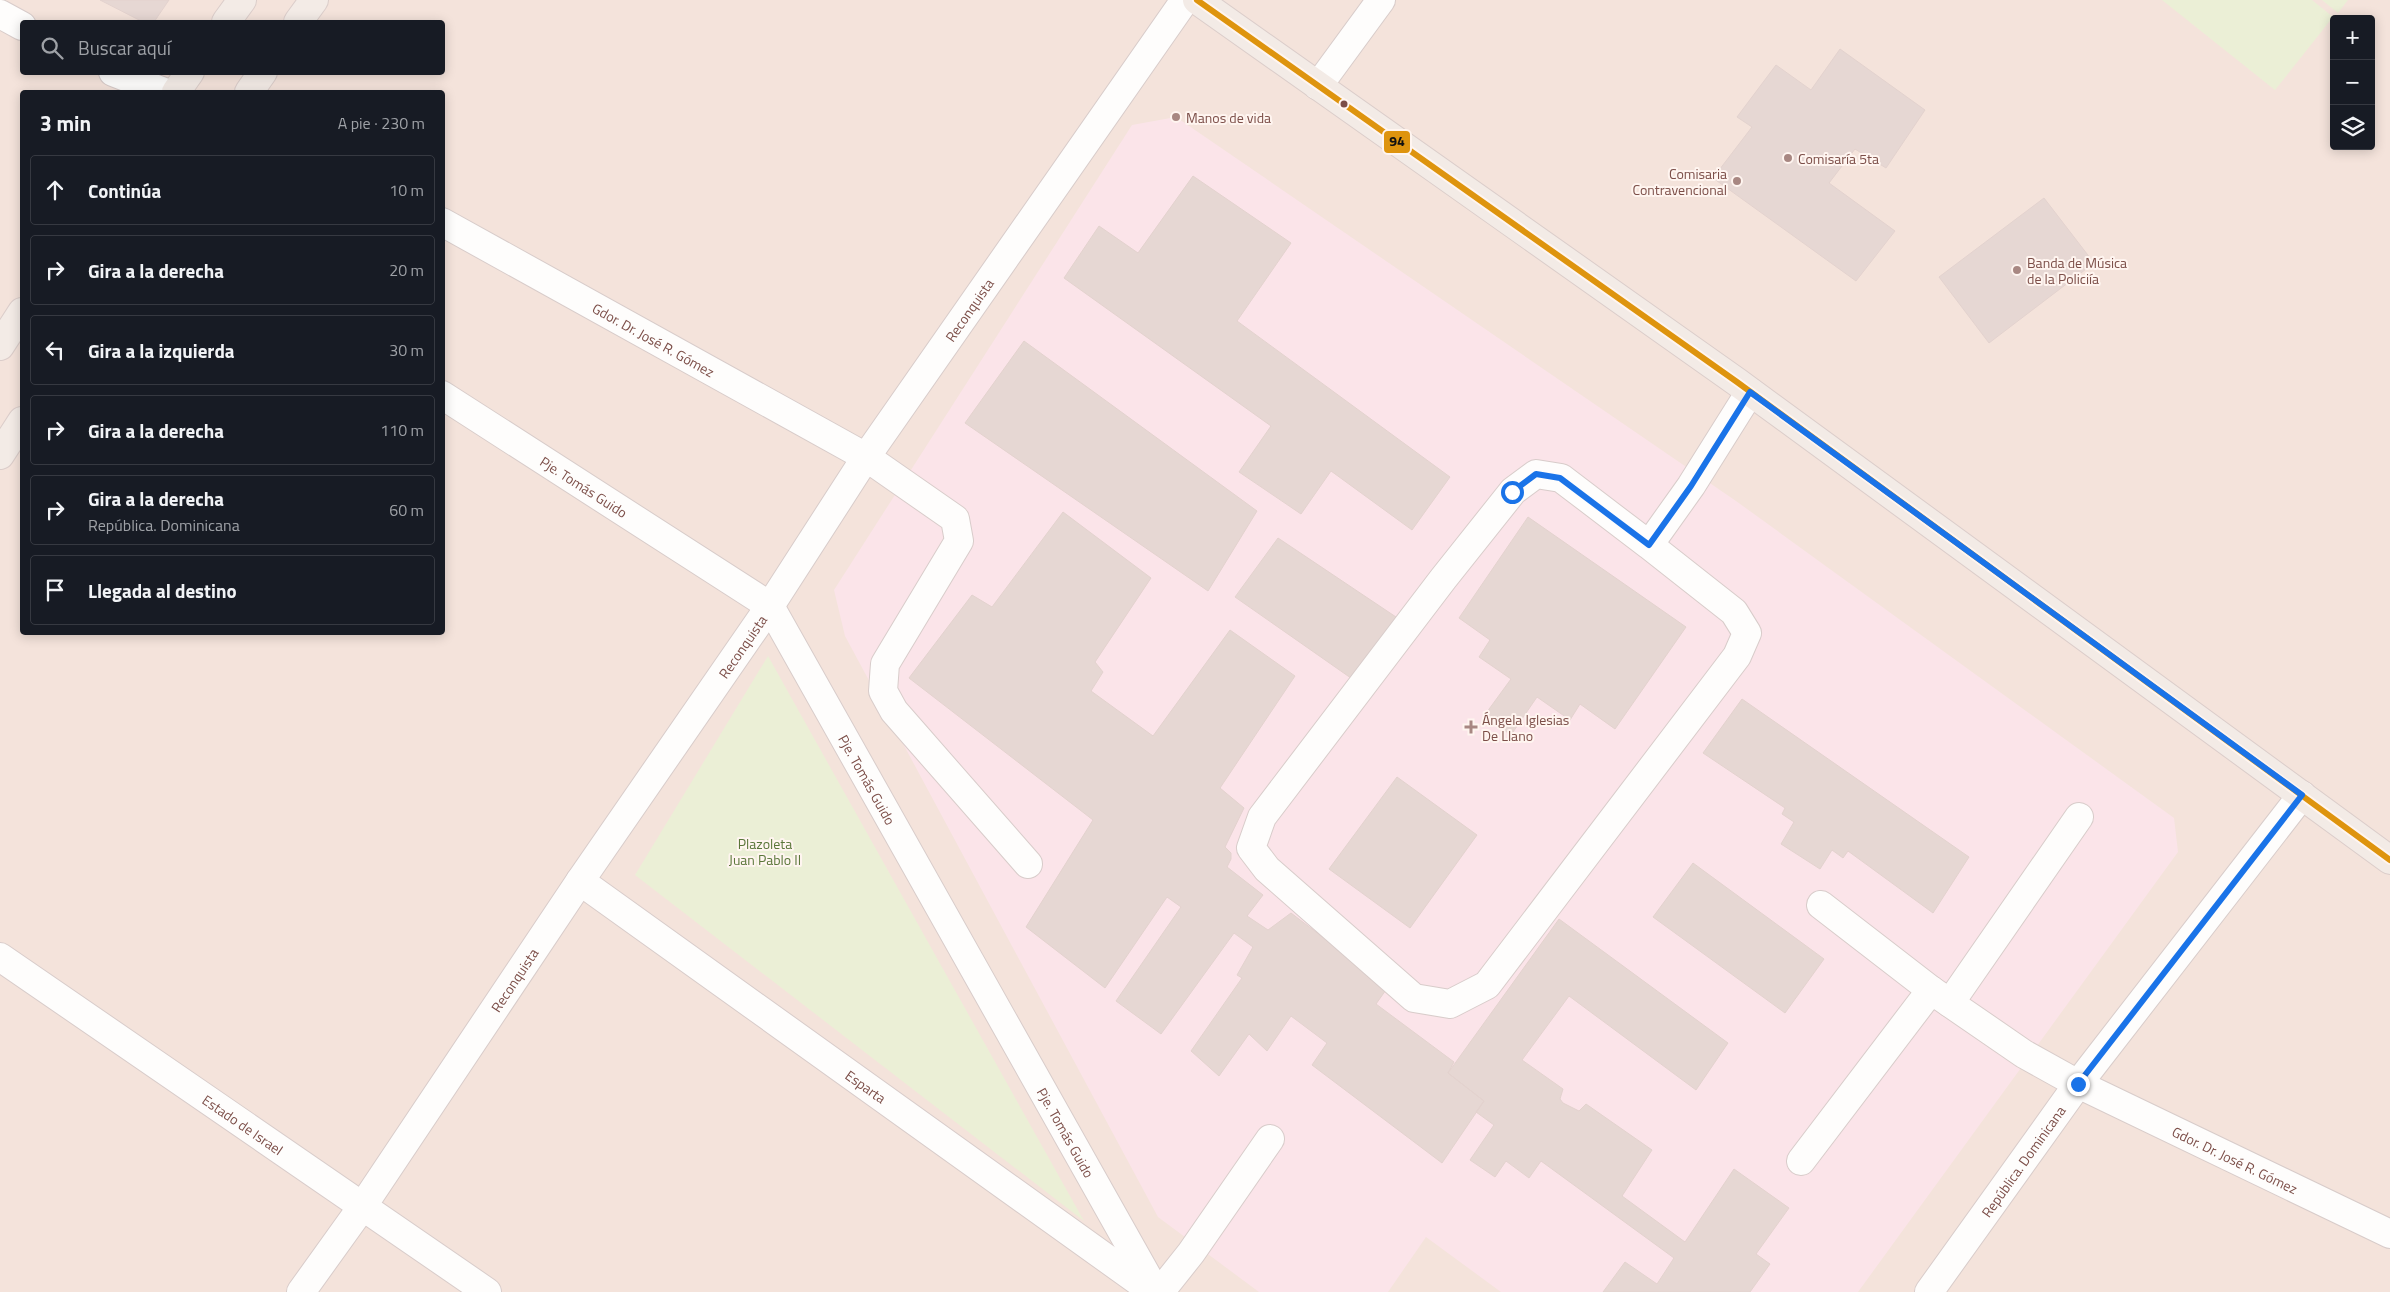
<!DOCTYPE html>
<html lang="es">
<meta charset="utf-8">
<style>
body{margin:0;font-family:"Titillium Web",sans-serif;background:#20242c;color:#f1f3f6}
.controls{position:absolute;right:15px;top:15px;display:grid;overflow:hidden;border-radius:5px;box-shadow:0 2px 12px #0003}
.controls button{width:45px;height:45px;display:grid;place-items:center;padding:0;border:0;border-bottom:1px solid #363941;background:#171b24;color:#f1f3f6;font:25px sans-serif}
.stop{position:absolute;width:15px;height:15px;margin:-11px;border:4px solid #1a73e8;border-radius:50%;background:#fff}
.stop.end{background:#1a73e8;border-color:#fff;box-shadow:0 1px 5px #0008}
.list{margin:0;padding:0;list-style:none}
h2{display:flex;justify-content:space-between;align-items:center;height:65px;margin:0;padding:0 20px;font-size:21px}
h2 small{font-size:16px;font-weight:400;color:#9ea1a6}
.list li{display:grid;grid-template-columns:32px 1fr auto;gap:15px;align-items:center;box-sizing:border-box;height:70px;margin:0 10px 10px;padding:0 10px;border:1px solid #363941;border-radius:5px}
.list b{display:block;font-size:19px;white-space:nowrap}
.list p{margin:0;font-size:16px;white-space:nowrap;color:#9ea1a6}
.list em{font-size:16px;font-style:normal;color:#9ea1a6}
.icon{flex:none;width:28px;height:28px;fill:none;stroke:currentColor;stroke-width:2;stroke-linecap:round;stroke-linejoin:round}
.map{position:relative;flex:none;width:2390px;height:1292px;overflow:hidden}
.search{position:absolute;background:#171b24;box-shadow:0 2px 12px #0003;left:20px;top:20px;width:425px;height:55px;display:flex;align-items:center;gap:12px;box-sizing:border-box;padding:0 18px;border-radius:5px;color:#9ea1a6;font-size:19px}
.panel{position:absolute;background:#171b24;box-shadow:0 2px 12px #0003;left:20px;top:90px;width:425px;height:545px;border-radius:5px}
.map>svg:first-child{display:block}
</style>
<div class="map">
<svg width="2390" height="1292" viewBox="0 0 2390 1292">
<rect width="100%" height="100%" fill="#f9f1ed"/>
<path fill="#f4e3db" fill-rule="evenodd" d="M0 0H2390V1292H0ZM2334 19H2371V146H2334ZM22 22H442V72H22ZM22 92H442V632H22Z"/>
<path fill="#fbe4e9" d="M1176 117 1736 501 2174 818 2178 852 1858 1292H1501L1426 1237 1388 1292H1259L1158 1217 845 636 834 590 1132 125Z"/>
<path fill="#ebefd6" d="M2162 0H2312L2333 17 2275 90Z
M2322 0H2348L2338 13Z
M768 656 1084 1221 635 875Z"/>
<path fill="#e6d7d3" stroke="#e3d2ce" d="M100 0H169L154 22H143Z
M1840 49 1925 110 1886 168 1855 149 1829 183 1895 231 1856 281 1713 178 1752 127 1737 117 1776 65 1811 90Z
M1193 176 1291 243 1237 321 1450 477 1412 530 1331 471 1301 514 1239 472 1271 426 1064 278 1099 226 1138 253Z
M2044 198 2094 263 1989 343 1939 277Z
M1024 341 1257 511 1208 591 965 423Z
M1063 512 1151 578 1095 662 1103 672 1091 691 1153 736 1230 630 1295 676 1220 788 1244 808 1225 847 1231 853V859L1227 867 1263 895 1247 916 1268 930 1291 913 1388 987 1376 1004 1454 1062 1448 1073 1484 1101 1442 1163 1312 1065 1327 1043 1291 1016 1267 1051 1249 1034 1219 1076 1191 1051 1242 978 1237 975 1253 947 1234 933 1161 1034 1116 1001 1181 907 1167 897 1105 988 1026 927 1093 820 909 678 972 595 992 607Z
M1528 517 1686 627 1615 729 1580 704 1570 720 1537 697 1511 735 1484 716 1511 679 1479 657 1490 640 1459 618Z
M1278 538 1399 619 1358 683 1235 597Z
M1742 699 1969 857 1933 913 1848 851 1843 858 1832 850 1820 869 1781 844 1794 822 1782 814 1785 808 1703 753Z
M1397 777 1477 835 1410 928 1329 869Z
M1693 863 1824 959 1785 1013 1653 917Z
M1559 919 1728 1043 1696 1090 1569 996 1522 1060 1563 1089 1560 1099 1563 1103 1579 1111 1586 1104 1652 1150 1622 1196 1685 1242 1734 1169 1789 1208 1756 1254 1770 1264 1750 1292H1603L1625 1262 1657 1284 1674 1258 1541 1161 1529 1178 1506 1161 1495 1177 1470 1160 1494 1125 1476 1112 1484 1101 1448 1073Z"/>
<g fill="none" stroke-linecap="round" stroke-linejoin="round">
<g stroke="#d8ccca" stroke-width="30">
<g id="minor">
<path d="M0 14 22 26"/>
<path d="M113 72 164 92"/>
<path d="M1318 86 1381 0"/>
<path id="s1" d="M442 222 866 457 955 519 959 541 885 664 883 691 894 711 1028 864"/>
<path id="s2" d="M442 395 770 606 1156 1292"/>
<path d="M1649 545 1734 612 1747 633 1737 656 1487 985 1450 1004 1414 998 1267 869 1251 848 1262 817 1443 579 1513 491 1536 474 1561 478 1649 545 1691 486 1750 392"/>
<path id="s3" d="M580 881 1152 1291"/>
<path id="s4" d="M1821 905 1931 990 2024 1054 2078 1084 2390 1234"/>
<path id="s5" d="M0 957 487 1292"/>
<path d="M1950 1003 2079 817"/>
<path d="M1801 1161 1931 990"/>
<path id="s6" d="M301 1292 362 1207 580 881 770 606 866 457 1185 0"/>
<path d="M1160 1292 1191 1253 1270 1139"/>
<path id="s7" d="M1929 1292 2078 1084 2302 795"/>
</g>
</g>
<g stroke="#dbcdca" stroke-width="30">
<path id="major" d="M1197 0 1737 382 2390 860
M226 22 242 0
M298 22 314 0
M176 92 190 72
M249 92 263 72
M0 346 22 312
M0 455 22 421"/>
</g>
<use href="#minor" stroke="#fefdfc" stroke-width="28"/>
<use href="#major" stroke="#f3ebe6" stroke-width="28"/>
<g stroke="#fff5f0" stroke-width="10">
<path id="bus-1" d="M1197 0 1737 382 2390 860"/>
</g>
<use href="#bus-1" stroke="#de940e" stroke-width="6"/>
</g>
<g fill="none" stroke-linecap="round" stroke-linejoin="round">
<path stroke="#1a73e8" stroke-width="6" d="M1512 492 1536 474 1560 478 1649 545 1691 486 1750 392 2302 795 2078 1084"/>
</g>
<circle fill="#7c4e48" stroke="#fff5f0" stroke-width="2" cx="1344" cy="104" r="4.5"/>
<g fill="#a88782" stroke="#fff5f0" stroke-width="2">
<circle cx="1176" cy="117" r="5"/>
<circle cx="1788" cy="158" r="5"/>
<circle cx="1737" cy="181" r="5"/>
<circle cx="2017" cy="270" r="5"/>
<path d="M1468.5 719.5h5v5h5v5h-5v5h-5v-5h-5v-5h5z"/>
</g>
<g text-anchor="middle" dominant-baseline="central" stroke-width="4" stroke-linejoin="round" paint-order="stroke">
<g font-size="14" fill="#7c4e48" stroke="#fff5f0" text-anchor="start">
<text x="1186" y="117">Manos de vida</text>
<text x="1798" y="158">Comisaría 5ta</text>
<text x="1727" y="173" text-anchor="end">Comisaria<tspan x="1727" dy="16">Contravencional</tspan></text>
<text x="2027" y="262">Banda de Música<tspan x="2027" dy="16">de la Policiía</tspan></text>
<text x="1482" y="719">Ángela Iglesias<tspan x="1482" dy="16">De Llano</tspan></text>
</g>
<g font-size="14" fill="#7c4e48" stroke="#fff5f0">
<text stroke="none"><textPath href="#s6" startOffset="1188">Reconquista</textPath></text>
<text stroke="none"><textPath href="#s1" startOffset="242">Gdor. Dr. José R. Gómez</textPath></text>
<text stroke="none"><textPath href="#s2" startOffset="169">Pje. Tomás Guido</textPath></text>
<text stroke="none"><textPath href="#s6" startOffset="782">Reconquista</textPath></text>
<text stroke="none"><textPath href="#s2" startOffset="589">Pje. Tomás Guido</textPath></text>
<text stroke="none"><textPath href="#s6" startOffset="378">Reconquista</textPath></text>
<text stroke="none"><textPath href="#s3" startOffset="352">Esparta</textPath></text>
<text stroke="none"><textPath href="#s5" startOffset="295">Estado de Israel</textPath></text>
<text stroke="none"><textPath href="#s2" startOffset="994">Pje. Tomás Guido</textPath></text>
<text stroke="none"><textPath href="#s4" startOffset="488">Gdor. Dr. José R. Gómez</textPath></text>
<text stroke="none"><textPath href="#s7" startOffset="161">República. Dominicana</textPath></text>
</g>
<g font-size="14" fill="#5a7639" stroke="#fff5f0">
<text x="765" y="843">Plazoleta<tspan x="765" dy="16">Juan Pablo II</tspan></text>
</g>
</g>
<rect stroke="#fff5f0" stroke-width="2" x="1383" y="130" width="28" height="24" rx="5" fill="#de940e"/>
<g font-size="14" text-anchor="middle" font-weight="bold" fill="#111">
<text x="1397" y="146">94</text>
</g>
</svg>
<div class="controls">
<button>+</button>
<button>−</button>
<button><svg class="icon" aria-label="layers" viewBox="0 0 24 24"><path d="M12 4l9 5-9 5-9-5zM3 14l9 5 9-5"/></svg></button>
</div>
<div class="stop" style="left:1512px;top:492px"></div>
<div class="stop end" style="left:2078px;top:1084px"></div>
<div class="search"><svg class="icon" aria-label="search" viewBox="0 0 24 24"><circle cx="10" cy="10" r="6"/><path d="M15 15l6 6"/></svg>Buscar aquí</div>
<section class="panel">
<h2>3 min<small>A pie · 230 m</small></h2>
<ul class="list">
<li><svg class="icon" aria-label="ahead" viewBox="0 0 24 24"><path d="M12 20V5M6 11l6-6 6 6"/></svg><div><b>Continúa</b></div><em>10 m</em></li>
<li><svg class="icon" aria-label="right" viewBox="0 0 24 24"><path d="M7 20v-9h11M14 6l5 5-5 5"/></svg><div><b>Gira a la derecha</b></div><em>20 m</em></li>
<li><svg class="icon" aria-label="left" viewBox="0 0 24 24"><path d="M17 20v-9H6M10 6l-5 5 5 5"/></svg><div><b>Gira a la izquierda</b></div><em>30 m</em></li>
<li><svg class="icon" aria-label="right" viewBox="0 0 24 24"><path d="M7 20v-9h11M14 6l5 5-5 5"/></svg><div><b>Gira a la derecha</b></div><em>110 m</em></li>
<li><svg class="icon" aria-label="right" viewBox="0 0 24 24"><path d="M7 20v-9h11M14 6l5 5-5 5"/></svg><div><b>Gira a la derecha</b><p>República. Dominicana</p></div><em>60 m</em></li>
<li><svg class="icon" aria-label="arrive" viewBox="0 0 24 24"><path d="M6 21V4h12l-3 4 3 4H6"/></svg><div><b>Llegada al destino</b></div></li>
</ul>
</section>
</div>
